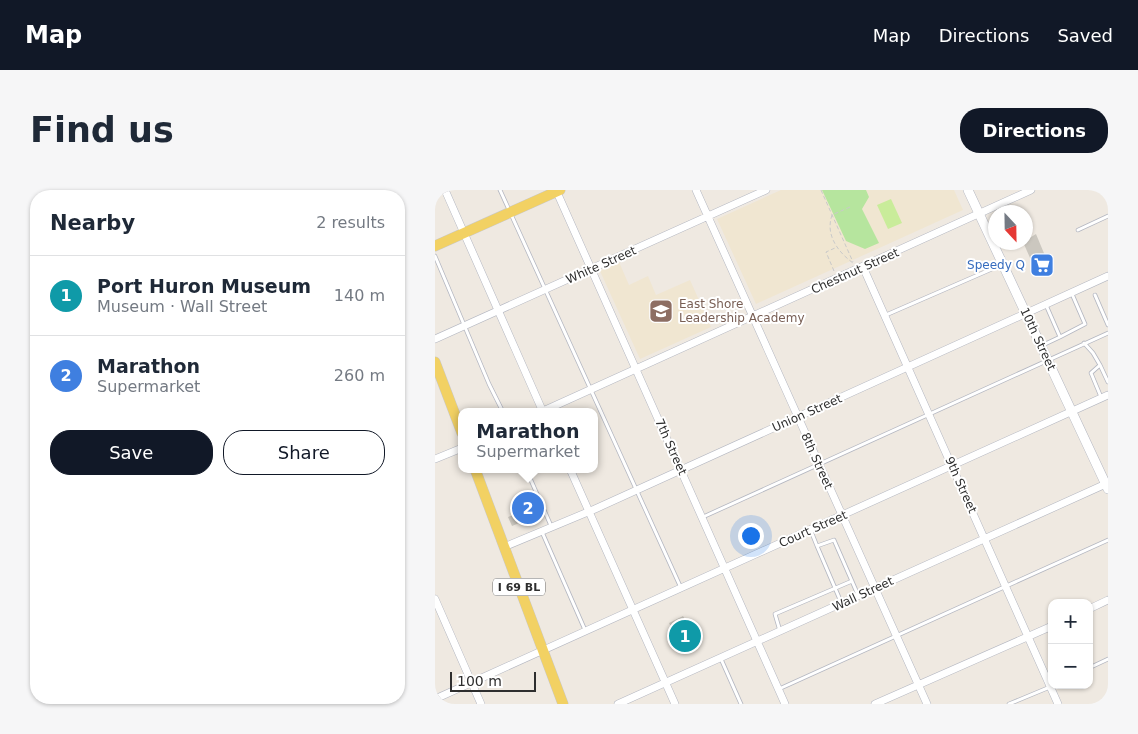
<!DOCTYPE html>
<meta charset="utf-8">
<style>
body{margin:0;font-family:"DejaVu Sans",sans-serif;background:#f6f6f7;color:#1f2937}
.controls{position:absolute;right:15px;bottom:15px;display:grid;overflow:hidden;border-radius:10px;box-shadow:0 1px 4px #0004}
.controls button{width:45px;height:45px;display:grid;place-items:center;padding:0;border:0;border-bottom:1px solid #e0e1e3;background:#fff;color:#1f2937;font:25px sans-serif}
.compass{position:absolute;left:553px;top:15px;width:45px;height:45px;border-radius:50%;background:#fff;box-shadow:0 1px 4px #0004;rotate:158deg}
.scale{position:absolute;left:15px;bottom:12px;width:86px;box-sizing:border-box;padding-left:5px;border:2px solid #2e2e2e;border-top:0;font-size:14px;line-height:18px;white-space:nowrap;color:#2e2e2e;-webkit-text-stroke:4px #fff;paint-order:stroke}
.you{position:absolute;left:315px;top:345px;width:18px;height:18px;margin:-12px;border:4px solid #fff;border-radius:50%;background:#1a73e8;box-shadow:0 0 0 8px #1a73e833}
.badge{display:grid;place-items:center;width:32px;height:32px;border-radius:50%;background:#111827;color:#fff;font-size:16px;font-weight:700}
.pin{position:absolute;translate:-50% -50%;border:2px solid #fff;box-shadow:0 1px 5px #0006}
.popup{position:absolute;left:23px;top:218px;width:140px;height:65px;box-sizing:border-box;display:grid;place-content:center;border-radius:10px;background:#fff;filter:drop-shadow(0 1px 4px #0005);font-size:16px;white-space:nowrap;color:#747a83}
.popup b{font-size:19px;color:#1f2937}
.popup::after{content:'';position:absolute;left:50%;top:100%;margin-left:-10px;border:10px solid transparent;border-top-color:#fff}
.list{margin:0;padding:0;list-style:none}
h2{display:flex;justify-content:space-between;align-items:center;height:65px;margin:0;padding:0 20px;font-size:21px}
h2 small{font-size:16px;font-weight:400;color:#747a83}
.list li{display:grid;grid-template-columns:32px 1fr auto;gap:15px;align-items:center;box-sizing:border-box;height:80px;padding:0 20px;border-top:1px solid #e0e1e3}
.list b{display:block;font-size:19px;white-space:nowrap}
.list p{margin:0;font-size:16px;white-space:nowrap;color:#747a83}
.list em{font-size:16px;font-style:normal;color:#747a83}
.actions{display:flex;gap:10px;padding:15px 20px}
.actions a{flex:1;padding:11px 0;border:1px solid #111827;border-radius:20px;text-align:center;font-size:18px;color:#111827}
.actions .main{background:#111827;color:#fff}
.map{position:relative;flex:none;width:673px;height:514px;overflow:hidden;border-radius:20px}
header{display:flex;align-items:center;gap:30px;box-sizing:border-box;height:70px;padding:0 25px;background:#111827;color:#fff}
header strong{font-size:24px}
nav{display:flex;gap:28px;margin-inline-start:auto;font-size:18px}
.intro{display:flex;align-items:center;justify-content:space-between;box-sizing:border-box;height:120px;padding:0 30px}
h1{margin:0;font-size:35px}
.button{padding:12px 22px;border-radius:20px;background:#111827;color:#fff;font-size:18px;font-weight:700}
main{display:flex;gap:30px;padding:0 30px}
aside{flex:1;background:#fff;border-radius:20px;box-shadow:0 1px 4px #0004}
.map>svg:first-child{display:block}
</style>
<header>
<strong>Map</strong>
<nav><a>Map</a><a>Directions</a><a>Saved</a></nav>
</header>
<div class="intro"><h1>Find us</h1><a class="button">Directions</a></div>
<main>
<aside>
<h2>Nearby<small>2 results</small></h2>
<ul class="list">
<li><span class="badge" style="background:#0f9aa8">1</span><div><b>Port Huron Museum</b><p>Museum · Wall Street</p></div><em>140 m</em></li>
<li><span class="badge" style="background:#3f7fe0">2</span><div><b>Marathon</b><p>Supermarket</p></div><em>260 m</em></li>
</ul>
<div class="actions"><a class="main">Save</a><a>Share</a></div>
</aside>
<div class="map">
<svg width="673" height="514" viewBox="0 0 673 514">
<rect width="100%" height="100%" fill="#efe9e1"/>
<path fill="#f0e6d1" d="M346 0H519L528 20 321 114 282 29Z
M184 72 194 95 213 86 221 105 255 90 276 137 205 169 165 81Z"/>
<path fill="#b6e59e" d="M387 0H431L434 7 427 19 444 53 430 59 411 51Z"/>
<path fill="#c9ec9a" d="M456 9 467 33 453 39 442 15Z"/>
<path fill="#cbc7bf" d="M601 44 616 80 603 86 588 52Z
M93 308 99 323 88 328 89 331 77 336 73 327 90 320 86 311Z
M248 426 257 441 260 440 265 449 245 458 235 442 238 441 234 433Z"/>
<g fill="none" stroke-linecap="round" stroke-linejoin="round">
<g stroke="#b4b7c1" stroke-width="4.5">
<path id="lane" d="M65 0 246 398
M643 40 673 26
M0 66 54 194 68 222
M660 105 673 135
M611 115 625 147 650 134 637 104
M451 125 566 75
M649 153 658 163 665 175 656 183 666 207
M608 155 625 147
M665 175 673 192
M91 279 117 338
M268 327 673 143
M376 341 382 356
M107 342 150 440
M406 412 382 356 399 350 423 405
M345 441 340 424 417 391
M286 469 306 514
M654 478 673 469
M344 499 673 350
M574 514 615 497"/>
</g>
<g stroke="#b4b7c1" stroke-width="8">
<path id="street" d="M10 0 108 222
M121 0 350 514
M261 0 492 514
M428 77 623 514
M0 149 331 0
M106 222 596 0
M0 269 27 258
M135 279 240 514
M69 357 160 319 673 86
M0 409 46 514
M654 419 673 410
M0 509 673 205
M183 514 673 293
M440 514 617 436"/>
</g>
<g stroke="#b4b7c1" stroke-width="10">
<path id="secondary" d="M533 0 673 299"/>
</g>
<g stroke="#c9c9c9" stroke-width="11">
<path id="primary" d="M0 56 125 0
M0 172 27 243
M40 279 128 514"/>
</g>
<path stroke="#c9c9c9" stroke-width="1" stroke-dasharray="4 2.5" stroke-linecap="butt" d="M386 0 418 72
M415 17 397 25C390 45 403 62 418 73
M399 81 391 62 400 58"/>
<use href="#lane" stroke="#fff" stroke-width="3"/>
<use href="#street" stroke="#fff" stroke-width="7"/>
<use href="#secondary" stroke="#fff" stroke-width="9"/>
<use href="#primary" stroke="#f2d163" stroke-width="10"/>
</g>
<defs>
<g id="supermarket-square" transform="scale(1.25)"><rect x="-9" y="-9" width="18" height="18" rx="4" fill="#3f7fe0" stroke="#fff"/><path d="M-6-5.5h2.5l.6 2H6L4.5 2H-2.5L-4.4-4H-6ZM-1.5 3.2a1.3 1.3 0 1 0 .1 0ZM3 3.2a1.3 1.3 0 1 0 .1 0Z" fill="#fff"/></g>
<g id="school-square" transform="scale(1.25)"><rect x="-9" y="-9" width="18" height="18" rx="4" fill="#8d6e63" stroke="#fff"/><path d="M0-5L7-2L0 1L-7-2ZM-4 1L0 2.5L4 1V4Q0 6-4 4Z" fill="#fff"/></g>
</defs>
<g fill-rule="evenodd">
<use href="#supermarket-square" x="607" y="75"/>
<use href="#school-square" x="226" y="121"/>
</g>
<g text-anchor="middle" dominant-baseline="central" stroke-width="4" stroke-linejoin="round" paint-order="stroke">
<rect fill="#fff" stroke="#6d6d6d" stroke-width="1" x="58" y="388.5" width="52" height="17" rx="4"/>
<g font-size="11" font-weight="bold" fill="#2e2e2e">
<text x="84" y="397">I 69 BL</text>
</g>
<g font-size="12" fill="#2e2e2e" stroke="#fff">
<text transform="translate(166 75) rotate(-24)">White Street</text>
<text transform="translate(420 81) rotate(-24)">Chestnut Street</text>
<text transform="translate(603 149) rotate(65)">10th Street</text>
<text transform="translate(372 223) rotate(-24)">Union Street</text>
<text transform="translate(236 257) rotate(66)">7th Street</text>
<text transform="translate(382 271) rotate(66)">8th Street</text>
<text transform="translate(526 295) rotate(66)">9th Street</text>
<text transform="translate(378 339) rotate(-24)">Court Street</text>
<text transform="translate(428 404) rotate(-25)">Wall Street</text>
</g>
<g font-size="12" fill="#366cbe" stroke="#fff" text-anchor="end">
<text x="590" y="75">Speedy Q</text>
</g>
<g font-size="12" fill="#785e54" stroke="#fff" text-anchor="start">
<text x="244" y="114">East Shore<tspan x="244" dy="14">Leadership Academy</tspan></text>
</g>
</g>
</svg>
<div class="controls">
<button>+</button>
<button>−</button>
</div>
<svg class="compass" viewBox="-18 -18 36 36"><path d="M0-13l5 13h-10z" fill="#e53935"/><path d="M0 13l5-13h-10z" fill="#747a83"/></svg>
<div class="scale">100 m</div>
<div class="you"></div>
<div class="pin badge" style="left:250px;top:446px;background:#0f9aa8">1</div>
<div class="pin badge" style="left:93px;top:318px;background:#3f7fe0">2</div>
<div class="popup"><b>Marathon</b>Supermarket</div>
</div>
</main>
